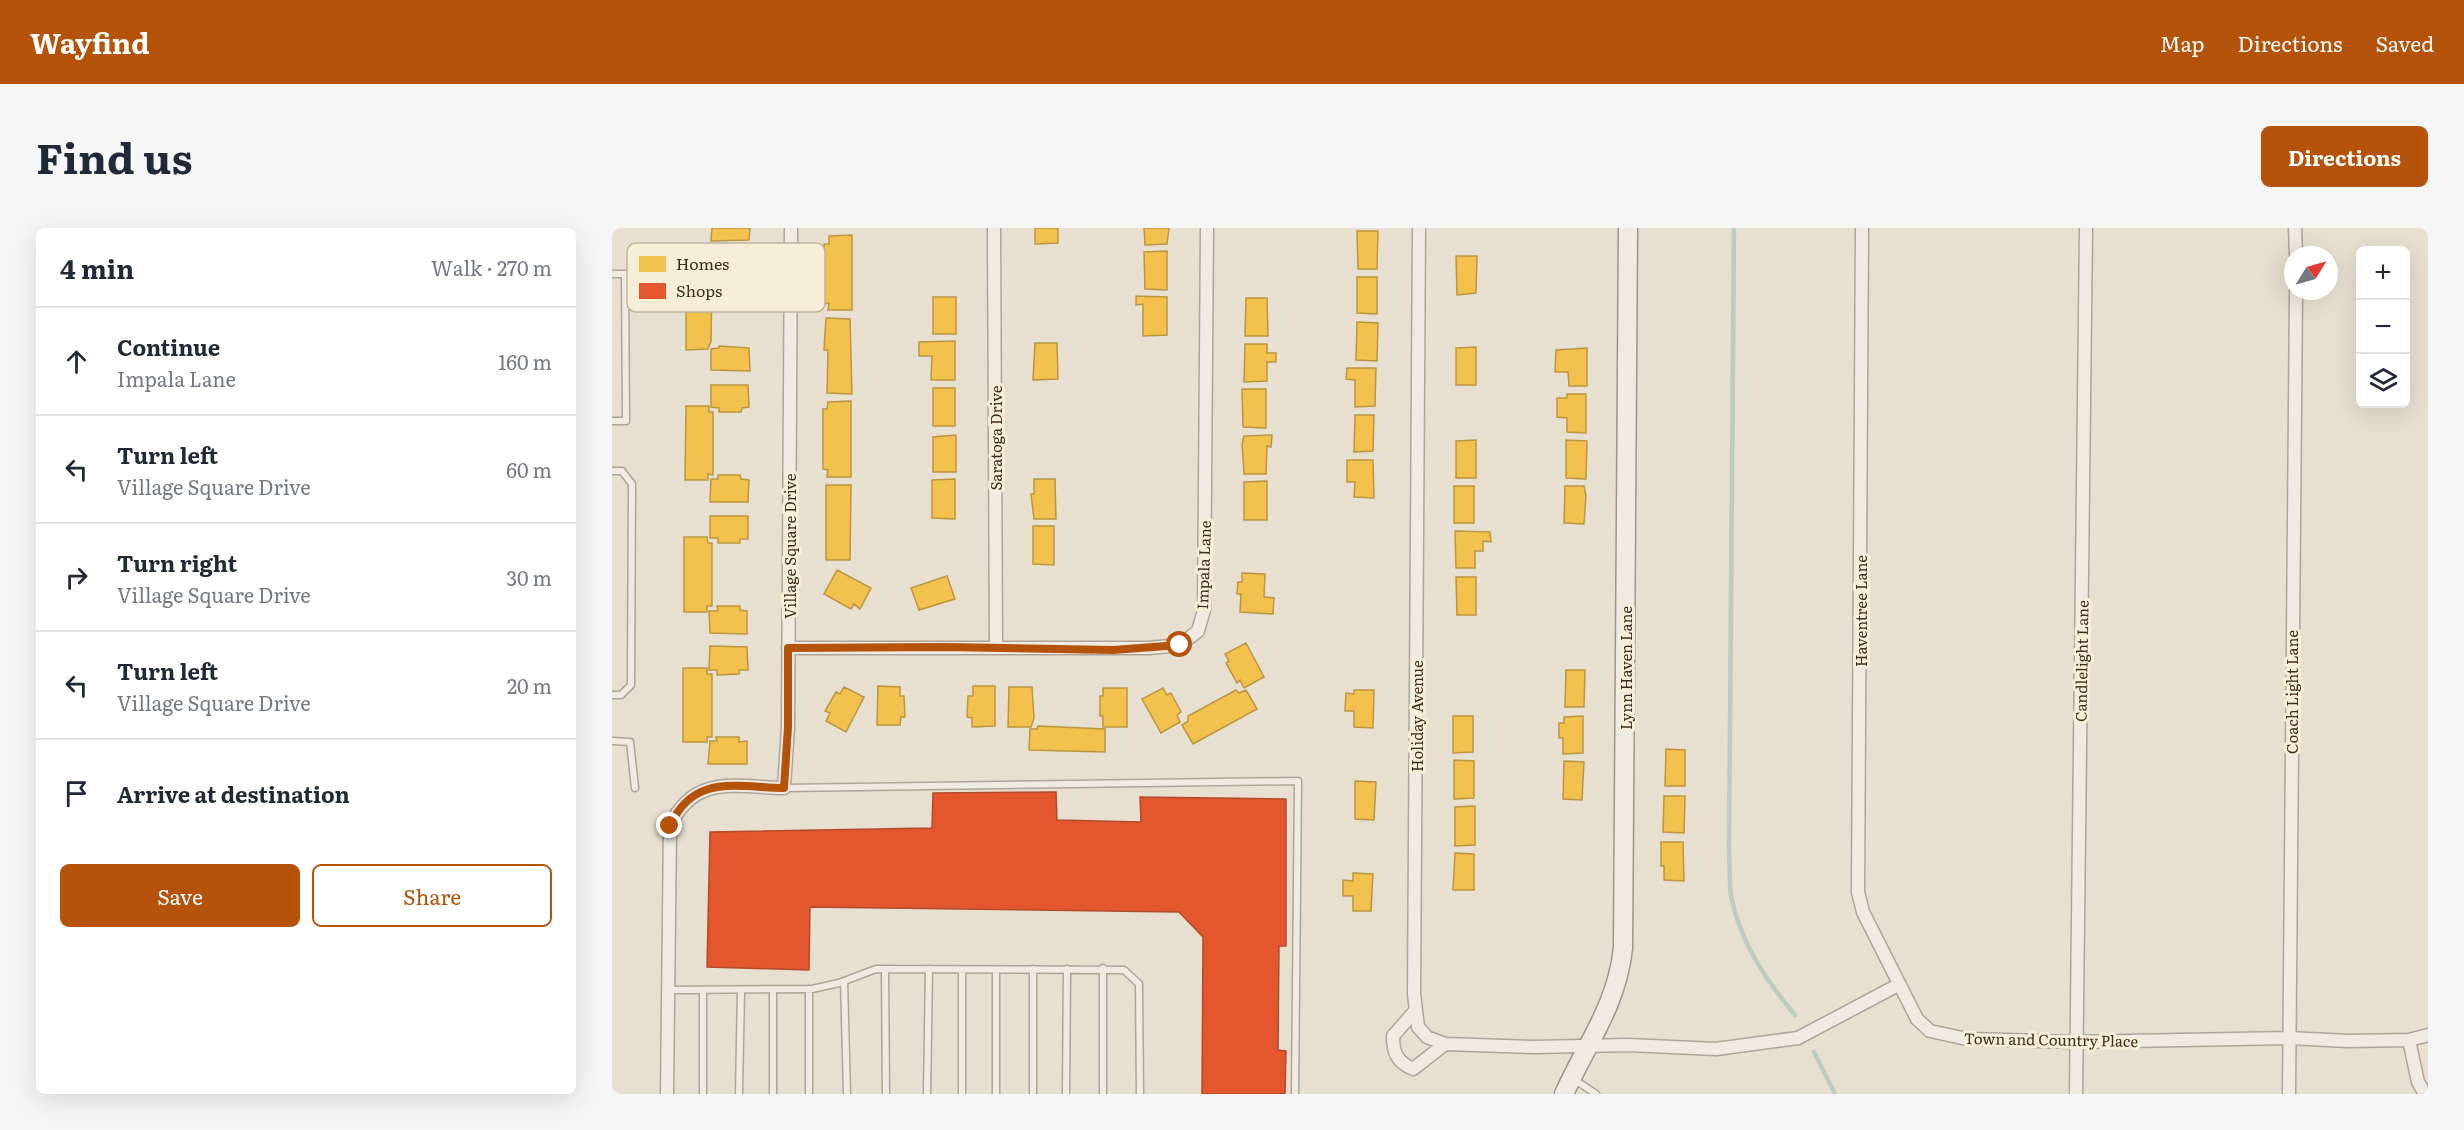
<!DOCTYPE html>
<meta charset="utf-8">
<style>
body{margin:0;font-family:Literata,serif;background:#f6f6f7;color:#1f2937}
.controls{position:absolute;right:18px;top:18px;display:grid;overflow:hidden;border-radius:9px;box-shadow:0 6px 24px #0002}
.controls button{width:54px;height:54px;display:grid;place-items:center;padding:0;border:0;border-bottom:2px solid #e0e1e3;background:#fff;color:#1f2937;font:30px sans-serif}
.compass{position:absolute;left:1672px;top:18px;width:54px;height:54px;border-radius:50%;background:#fff;box-shadow:0 6px 24px #0002;rotate:53deg}
.stop{position:absolute;width:18px;height:18px;margin:-14px;border:4px solid #b45309;border-radius:50%;background:#fff}
.stop.end{background:#b45309;border-color:#fff;box-shadow:0 2px 6px #0008}
.list{margin:0;padding:0;list-style:none}
h2{display:flex;justify-content:space-between;align-items:center;height:78px;margin:0;padding:0 24px;font-size:26px}
h2 small{font-size:20px;font-weight:400;color:#747a83}
.list li{display:grid;grid-template-columns:39px 1fr auto;gap:18px;align-items:center;box-sizing:border-box;height:108px;padding:0 24px;border-top:2px solid #e0e1e3}
.list b{display:block;font-size:22px;white-space:nowrap}
.list p{margin:0;font-size:20px;white-space:nowrap;color:#747a83}
.list em{font-size:20px;font-style:normal;color:#747a83}
.actions{display:flex;gap:12px;padding:18px 24px}
.actions a{flex:1;padding:14px 0;border:2px solid #b45309;border-radius:9px;text-align:center;font-size:21px;color:#b45309}
.actions .main{background:#b45309;color:#fff}
.icon{flex:none;width:33px;height:33px;fill:none;stroke:currentColor;stroke-width:2;stroke-linecap:round;stroke-linejoin:round}
.map{position:relative;flex:none;width:1816px;height:866px;overflow:hidden;border-radius:9px}
header{display:flex;align-items:center;gap:36px;box-sizing:border-box;height:84px;padding:0 30px;background:#b45309;color:#fff}
header strong{font-size:28px}
nav{display:flex;gap:33px;margin-inline-start:auto;font-size:21px}
.intro{display:flex;align-items:center;justify-content:space-between;box-sizing:border-box;height:144px;padding:0 36px}
h1{margin:0;font-size:42px}
.button{padding:15px 27px;border-radius:9px;background:#b45309;color:#fff;font-size:21px;font-weight:700}
main{display:flex;gap:36px;padding:0 36px}
aside{flex:1;background:#fff;border-radius:9px;box-shadow:0 6px 24px #0002}
.map>svg:first-child{display:block}
</style>
<header>
<strong>Wayfind</strong>
<nav><a>Map</a><a>Directions</a><a>Saved</a></nav>
</header>
<div class="intro"><h1>Find us</h1><a class="button">Directions</a></div>
<main>
<aside>
<h2>4 min<small>Walk · 270 m</small></h2>
<ul class="list">
<li><svg class="icon" aria-label="ahead" viewBox="0 0 24 24"><path d="M12 20V5M6 11l6-6 6 6"/></svg><div><b>Continue</b><p>Impala Lane</p></div><em>160 m</em></li>
<li><svg class="icon" aria-label="left" viewBox="0 0 24 24"><path d="M17 20v-9H6M10 6l-5 5 5 5"/></svg><div><b>Turn left</b><p>Village Square Drive</p></div><em>60 m</em></li>
<li><svg class="icon" aria-label="right" viewBox="0 0 24 24"><path d="M7 20v-9h11M14 6l5 5-5 5"/></svg><div><b>Turn right</b><p>Village Square Drive</p></div><em>30 m</em></li>
<li><svg class="icon" aria-label="left" viewBox="0 0 24 24"><path d="M17 20v-9H6M10 6l-5 5 5 5"/></svg><div><b>Turn left</b><p>Village Square Drive</p></div><em>20 m</em></li>
<li><svg class="icon" aria-label="arrive" viewBox="0 0 24 24"><path d="M6 21V4h12l-3 4 3 4H6"/></svg><div><b>Arrive at destination</b></div></li>
</ul>
<div class="actions"><a class="main">Save</a><a>Share</a></div>
</aside>
<div class="map">
<svg width="1816" height="866" viewBox="0 0 1816 866">
<rect width="100%" height="100%" fill="#e7e0d1"/>
<path fill="#f2c14e" stroke="#bc9540" stroke-width="1.5" d="M100 0H138L137 12 99 13Z
M423 0H446V15L423 16Z
M532 0H557L555 16 533 17Z
M745 3H766L765 41H746Z
M240 7V82H216L217 75 212 76V16H217V8Z
M555 23V62L533 61 532 24Z
M844 28H865L864 65 845 67Z
M97 46V55H100L99 113 96 121 74 122V47Z
M745 49H765V86L745 85Z
M524 68 555 69V107L531 108V76L524 77Z
M321 69H344V106H321Z
M634 70H655L656 108H633Z
M214 90 238 91 240 166 215 165 216 122H212Z
M745 94 766 95 765 133 744 132Z
M343 113V152H319L320 128H307V114Z
M423 115H445L446 151 421 152Z
M633 116H655V125H664V134H655V153L632 154Z
M107 118 137 120 138 143 99 142V121L107 120Z
M864 119V157H844V120Z
M975 120V158H957L956 144H943L944 122Z
M735 140H764L763 178 743 179V152L734 151Z
M99 157H136L137 179 130 180 129 184H107V180L99 179Z
M321 160H343V198H321Z
M630 161H654V200L631 199Z
M955 166H974V205L955 204V190L945 189V170H955Z
M239 173V249H215L216 242 211 241V181H215L216 174Z
M74 178H97V184H101V247L96 246V252H73Z
M743 187H762L761 223 742 224Z
M344 207V244H321V209Z
M660 207 659 219 655 218 654 246H632L630 216 632 208Z
M864 212V250H844V213Z
M954 212 975 213 974 251 954 250Z
M735 232H761L762 270 742 269 743 254H735Z
M106 247H128L129 251 137 252 136 274H98L99 251H106Z
M343 251V291L320 290V252Z
M422 251H443L444 291H422L419 266H422Z
M655 253V292H632V254Z
M214 257H239L238 332H214Z
M842 258H862V295H842Z
M953 258H972L974 268 972 296 952 295Z
M98 288H136V311H128V315H106V310H98Z
M421 298H442V337L421 336Z
M843 303 878 304 879 314 871 313V323H863V340H844Z
M72 309H95L96 315H100V378H95V384H72Z
M225 342 259 360 248 381 242 376 239 381 212 366Z
M630 345 653 346 652 369 662 370 661 386 628 384 629 366H625L626 354H630Z
M335 348 343 371 307 382 299 360Z
M844 349H864V387H845Z
M105 378H128V382L135 383V406L98 405 97 383H106Z
M634 415 652 449 632 460 628 452 625 455 614 435 617 433 613 426Z
M98 418 135 419 136 442H127V446L105 447V442H97Z
M71 440H95V446H100V509H95V514H71Z
M954 442H973L972 479H953Z
M266 458 288 459V468H292L293 489H289L288 497H265Z
M361 458H383V498L360 499V490L355 489 356 468H361Z
M232 459 252 469 234 504 214 493 218 485 213 483 224 464 228 466Z
M397 459H420L422 490 419 499H396Z
M491 460H515V499H491V488H488V468H491Z
M551 460 555 467 559 465 569 484 565 487 568 494 549 505 530 471Z
M624 462 627 465 634 462 645 481 581 516 570 497 576 493V488Z
M742 462H762L761 500 742 499V483H733L734 465 742 466Z
M841 488H861V524L841 525Z
M971 488V525L951 526V510H947V495H952V489Z
M426 498 493 501V524L417 522 418 501H425Z
M104 509H127V514L135 513V536H96L98 513H105Z
M1054 521 1073 522V558H1053Z
M842 532 862 533V570L842 571Z
M952 533 972 534 970 572 951 571Z
M743 553 764 554 762 592 743 591Z
M1052 568H1073L1072 605 1051 604Z
M863 578V617L843 618V579Z
M1049 614H1071L1072 653 1052 652V638H1049Z
M843 625 862 626V662H841Z
M741 645 761 646 759 683H741V668H731V652L741 653Z"/>
<path fill="#e4572e" stroke="#b24b2a" stroke-width="1.5" d="M444 564 445 592 529 594 528 569 674 571V718H667L666 822 674 823 673 866H590L591 709 567 684 198 679 197 742 95 739 98 604 320 600 321 565Z"/>
<g fill="none" stroke-linecap="round" stroke-linejoin="round">
<path stroke="#bcccc2" stroke-width="4.5" d="M1122 0 1117 621C1118 636 1117 653 1119 668 1128 714 1154 752 1183 787
M1202 824 1223 866"/>
<g stroke="#ada599" stroke-width="9">
<path id="lane" d="M0 46H13L14 193H0
M0 243H10L20 256 19 457 9 467H0
M0 513 18 514 23 560
M172 560 686 553 683 866
M491 740V866
M273 741 274 866
M421 741V866
M350 742V866
M232 753 235 866
M57 762 200 761 227 755 264 741 512 742 527 756 528 866
M91 762V866
M963 852 984 866
M127 866 129 762
M161 866V762
M197 866V761
M315 866 317 741
M384 866V742
M454 866 455 741"/>
</g>
<g stroke="#ada599" stroke-width="15">
<path id="street" d="M382 0 384 419
M807 0 802 766 806 799 815 809 833 816 923 819 1016 817 1104 821 1186 810 1286 757
M1250 0 1246 664 1251 684 1305 791 1318 803 1355 811 1463 814 1677 810 1736 813 1797 812 1816 807
M1683 0 1684 27
M176 420H537L568 417 586 403 592 382 595 0
M803 783 781 808C781 825 785 834 801 841L833 816
M1797 812 1806 854 1813 866
M55 866 58 598C82 546 123 559 172 560L176 499 179 0
M1464 866 1474 0
M1677 866 1684 63"/>
</g>
<g stroke="#9c958a" stroke-width="21">
<path id="secondary" d="M952 866C975 815 1005 777 1011 720L1016 0"/>
</g>
<use href="#lane" stroke="#efebe3" stroke-width="6"/>
<use href="#street" stroke="#efebe3" stroke-width="12"/>
<use href="#secondary" stroke="#efebe3" stroke-width="18"/>
</g>
<g fill="none" stroke-linecap="round" stroke-linejoin="round">
<path stroke="#b45309" stroke-width="8" d="M58 598C81 546 123 559 172 560L176 499V420L333 419 501 422 568 417"/>
</g>
<g text-anchor="middle" dominant-baseline="central" stroke-width="6" stroke-linejoin="round" paint-order="stroke">
<g font-size="15" fill="#3d2e20" stroke="#f7eed8">
<text transform="translate(383 210) rotate(-90)">Saratoga Drive</text>
<text transform="translate(177 318) rotate(-90)">Village Square Drive</text>
<text transform="translate(591 337) rotate(-88)">Impala Lane</text>
<text transform="translate(1248 383) rotate(-90)">Haventree Lane</text>
<text transform="translate(1469 433) rotate(-89)">Candlelight Lane</text>
<text transform="translate(1013 440) rotate(-90)">Lynn Haven Lane</text>
<text transform="translate(1679 464) rotate(-90)">Coach Light Lane</text>
<text transform="translate(804 488) rotate(-90)">Holiday Avenue</text>
<text transform="translate(1439 811) rotate(1)">Town and Country Place</text>
</g>
</g>
<rect x="15" y="15" width="198" height="69" rx="9" fill="#f7eed8" stroke="#bfb4a1" stroke-width="1.5"/>
<rect x="27" y="28" width="27" height="16" fill="#f2c14e"/>
<rect x="27" y="55" width="27" height="16" fill="#e4572e"/>
<g font-size="16" fill="#3d2e20">
<text x="64" y="42">Homes</text>
<text x="64" y="69">Shops</text>
</g>
</svg>
<div class="controls">
<button>+</button>
<button>−</button>
<button><svg class="icon" aria-label="layers" viewBox="0 0 24 24"><path d="M12 4l9 5-9 5-9-5zM3 14l9 5 9-5"/></svg></button>
</div>
<svg class="compass" viewBox="-18 -18 36 36"><path d="M0-13l5 13h-10z" fill="#e53935"/><path d="M0 13l5-13h-10z" fill="#747a83"/></svg>
<div class="stop" style="left:568px;top:417px"></div>
<div class="stop end" style="left:58px;top:598px"></div>
</div>
</main>
